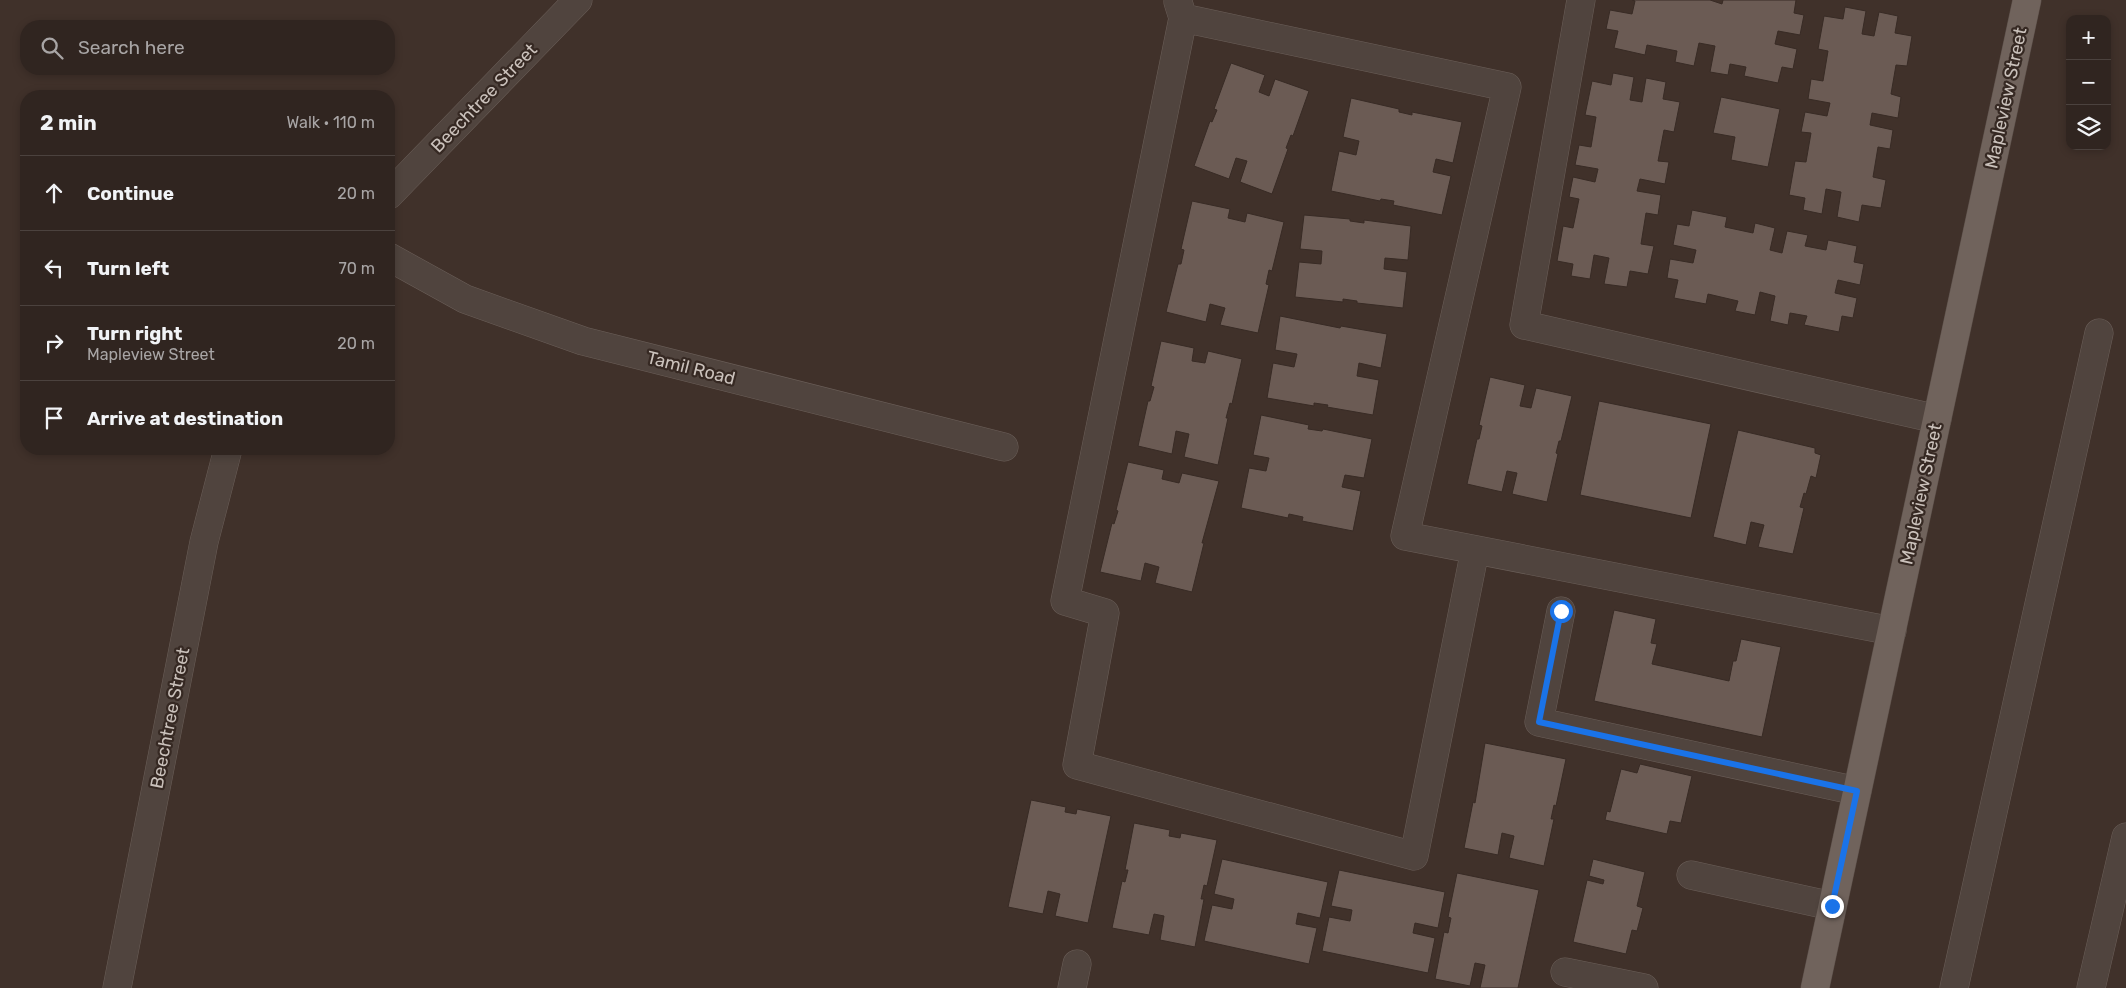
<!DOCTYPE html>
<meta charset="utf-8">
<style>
body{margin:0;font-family:Rubik,sans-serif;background:#3c312d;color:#f1f3f6}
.controls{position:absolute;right:15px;top:15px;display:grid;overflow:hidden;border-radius:10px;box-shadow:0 2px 8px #0003}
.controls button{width:45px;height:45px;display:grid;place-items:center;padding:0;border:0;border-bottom:1px solid #4b423e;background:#302520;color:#f1f3f6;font:25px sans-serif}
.stop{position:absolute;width:15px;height:15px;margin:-11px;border:4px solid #1a73e8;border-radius:50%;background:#fff}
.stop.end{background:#1a73e8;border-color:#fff;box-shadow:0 1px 5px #0008}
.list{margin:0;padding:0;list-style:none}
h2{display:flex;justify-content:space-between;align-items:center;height:65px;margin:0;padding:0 20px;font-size:21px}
h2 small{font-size:16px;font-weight:400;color:#a8a5a5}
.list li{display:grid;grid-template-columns:32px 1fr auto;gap:15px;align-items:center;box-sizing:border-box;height:75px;padding:0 20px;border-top:1px solid #4b423e}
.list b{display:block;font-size:19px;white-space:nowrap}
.list p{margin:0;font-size:16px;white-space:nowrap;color:#a8a5a5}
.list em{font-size:16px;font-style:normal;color:#a8a5a5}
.icon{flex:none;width:28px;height:28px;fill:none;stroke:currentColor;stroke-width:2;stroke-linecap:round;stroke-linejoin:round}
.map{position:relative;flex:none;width:2126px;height:988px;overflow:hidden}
.search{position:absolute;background:#302520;box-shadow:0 2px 8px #0003;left:20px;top:20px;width:375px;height:55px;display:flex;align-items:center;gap:12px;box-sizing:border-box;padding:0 18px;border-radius:20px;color:#a8a5a5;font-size:19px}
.panel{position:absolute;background:#302520;box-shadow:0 2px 8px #0003;left:20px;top:90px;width:375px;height:365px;border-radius:20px}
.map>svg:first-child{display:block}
</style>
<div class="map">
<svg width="2126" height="988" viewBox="0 0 2126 988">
<rect width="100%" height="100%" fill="#40312a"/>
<path fill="#6b5b54" stroke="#382b25" d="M1632 0H1710L1722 4 1723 0H1796L1794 13 1804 15 1800 35 1778 31 1775 44 1797 49 1793 69 1782 67 1778 83 1744 76 1746 67 1730 64 1728 75 1710 72 1715 46 1699 43 1694 66 1675 62 1677 51 1647 45 1645 55 1614 48 1618 31 1606 29 1610 10 1632 14 1635 1Z
M1845 7 1866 11 1862 34 1874 36 1879 12 1898 16 1895 33 1912 36 1907 66 1896 65 1891 94 1901 97 1898 118 1872 113 1870 125 1893 130 1890 149 1878 147 1873 177 1886 180 1881 208 1862 205 1859 222 1837 217 1841 192 1826 189 1822 214 1803 210 1805 198 1789 195 1795 161 1806 162 1811 133 1801 132 1805 112 1827 116 1830 103 1808 99 1811 79 1823 81 1828 51 1818 49 1824 16 1843 19Z
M1231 63 1265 75 1259 92 1269 96 1275 79 1309 91 1293 136 1291 135 1286 148 1288 149 1272 194 1240 182 1247 161 1236 158 1229 179 1194 166 1210 121 1212 122 1217 110 1214 109Z
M1613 73 1634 77 1630 100 1642 102 1646 78 1666 82 1663 99 1680 102 1674 132 1664 130 1658 161 1669 162 1665 184 1640 179 1637 191 1661 195 1658 215 1646 213 1641 244 1654 246 1648 274 1630 271 1627 287 1604 284 1609 258 1594 255 1590 279 1571 276 1573 264 1557 261 1563 226 1573 228 1579 199 1569 197 1573 177 1595 182 1598 169 1575 165 1579 145 1591 147 1596 117 1585 115 1592 81 1611 85Z
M1721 97 1780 109 1768 167 1731 160 1735 137 1713 133Z
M1351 98 1399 109V112L1412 115V112L1462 122 1453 163 1436 159 1433 172 1451 176 1442 215 1393 205 1394 201 1381 199 1380 201 1331 191 1339 151 1356 155 1359 141 1343 137Z
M1192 201 1230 209 1228 218 1245 222 1247 213 1284 222 1272 271 1269 270 1266 284 1269 285 1258 333 1220 325 1225 308 1210 304 1206 322 1166 312 1178 264H1181L1184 250 1181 249Z
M1692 210 1727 217 1725 227 1753 233 1755 223 1775 228 1770 250 1782 253 1787 231 1808 235 1805 246 1826 250 1828 240 1857 246 1854 262 1864 264 1860 285 1838 280 1835 293 1857 298 1853 318 1842 316 1839 332 1804 325 1807 316 1790 313 1788 325 1770 321 1775 296 1760 292 1755 315 1735 311 1738 301 1708 294 1706 304 1674 298 1678 280 1667 278 1670 259 1693 263 1696 250 1673 245 1677 224 1689 226Z
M1304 215 1350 219V221L1364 223V220L1411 226 1408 260 1385 258 1384 269 1407 272 1403 308 1357 303V301L1343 299V302L1295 297 1299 262 1321 264 1322 251 1300 249Z
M1280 316 1340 328 1341 326 1387 334 1381 368 1359 363 1357 376 1379 380 1373 415 1327 407 1328 405 1314 403V406L1267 398 1273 363 1294 367 1297 354 1275 350Z
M1161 341 1194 348 1192 361 1205 363 1208 351 1242 359 1232 404 1230 403 1226 418H1228L1218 465 1184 457 1189 434 1176 431 1172 454 1138 446 1148 401H1150L1154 387 1151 386Z
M1490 377 1525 385 1520 406 1531 408 1536 388 1572 396 1561 441H1559L1556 453 1558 454 1547 502 1512 494 1517 473 1507 471 1502 492 1467 484 1477 439H1479L1482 426 1479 425Z
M1599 401 1711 424 1691 518 1580 495Z
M1261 415 1309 425 1308 429 1322 431 1323 429 1372 439 1364 478 1345 475 1342 487 1361 491 1353 531 1302 521 1303 517 1289 514 1288 518 1241 508 1249 468 1266 471 1269 458 1253 455Z
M1738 430 1815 448V453L1821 455 1816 478 1811 476 1806 494 1804 493 1800 507 1804 508 1793 554 1758 547 1764 525 1751 522 1746 545 1713 537Z
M1128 462 1164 470 1162 479 1179 483 1182 473 1219 481 1202 543H1204L1192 592 1155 583 1159 567 1145 563 1141 581 1100 572 1112 523 1114 524 1118 511 1116 510Z
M1614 610 1656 619 1651 643 1657 644 1652 664 1729 681 1733 661H1736L1741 639 1781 647 1762 737 1594 701Z
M1485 743 1566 759 1556 806 1554 805 1551 819H1554L1544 866 1509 858 1514 836 1502 833 1498 855 1464 848 1473 802 1475 803Z
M1640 764 1692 776 1681 823 1670 821 1667 834 1605 820 1607 811 1610 812 1621 769 1637 773Z
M1031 800 1066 807 1065 812 1076 814 1077 809 1111 816 1088 923 1055 916 1060 894 1048 891 1043 914 1008 907Z
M1134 823 1170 830 1169 836 1180 838 1181 833 1217 840 1207 886 1204 885 1201 899H1204L1195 947 1160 940 1164 916 1154 914 1149 935 1112 928 1122 881 1125 882 1128 870H1125Z
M1222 859 1328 882 1320 918 1298 913 1296 924 1317 928 1309 964 1204 941 1212 905 1232 909 1234 899 1214 894Z
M1593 859 1645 872 1637 906 1643 908 1637 931 1632 930 1626 954 1573 942 1587 880 1603 884 1604 880 1589 876Z
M1339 870 1445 892 1438 928 1415 923 1413 933 1435 938 1428 973 1322 951 1329 917 1350 921 1352 910 1331 906Z
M1457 873 1539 890 1518 988H1480L1485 965 1475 963 1470 986 1435 979 1444 932 1448 933 1451 918 1448 917Z"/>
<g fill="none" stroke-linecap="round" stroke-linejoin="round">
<g stroke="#6b5f59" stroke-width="29">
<path id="minor" d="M1581 0 1524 325 1937 419
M1178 2 1183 18 1507 87 1405 536 1892 631
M1183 18 1065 601 1105 613 1077 765 1414 856 1475 550
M389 195 578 0
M389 257 465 299 583 341 1004 447
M1561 611 1539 722 1857 791
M1691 875 1832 906
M1565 972 1644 988
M117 988 204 542 228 449
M1072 988 1077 964
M1954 988 2099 333
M2091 988 2126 837"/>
</g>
<g stroke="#5a4e48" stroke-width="29">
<path id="major" d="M1815 988 2027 0"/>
</g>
<use href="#minor" stroke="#50443e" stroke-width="28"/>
<use href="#major" stroke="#70635c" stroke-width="28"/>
</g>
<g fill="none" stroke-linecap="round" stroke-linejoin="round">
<path stroke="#1a73e8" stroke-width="6" d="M1561 611 1539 722 1857 791 1832 906"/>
</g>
<g text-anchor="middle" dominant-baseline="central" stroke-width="4.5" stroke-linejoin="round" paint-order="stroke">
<g font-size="18" fill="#cac1bb" stroke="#362923">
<text transform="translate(484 98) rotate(-46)">Beechtree Street</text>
<text transform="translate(2006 98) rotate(-78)">Mapleview Street</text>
<text transform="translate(691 368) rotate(14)">Tamil Road</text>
<text transform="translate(1921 494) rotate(-78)">Mapleview Street</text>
<text transform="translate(170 718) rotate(-79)">Beechtree Street</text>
</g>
</g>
</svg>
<div class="controls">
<button>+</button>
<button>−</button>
<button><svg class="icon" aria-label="layers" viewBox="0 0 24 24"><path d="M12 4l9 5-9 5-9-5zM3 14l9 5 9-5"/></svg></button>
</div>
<div class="stop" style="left:1561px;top:611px"></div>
<div class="stop end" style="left:1832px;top:906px"></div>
<div class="search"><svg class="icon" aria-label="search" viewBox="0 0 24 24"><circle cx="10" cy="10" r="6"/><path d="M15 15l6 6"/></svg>Search here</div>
<section class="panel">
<h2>2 min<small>Walk · 110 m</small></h2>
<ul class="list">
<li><svg class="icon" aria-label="ahead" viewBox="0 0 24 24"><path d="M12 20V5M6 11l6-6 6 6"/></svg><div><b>Continue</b></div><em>20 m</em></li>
<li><svg class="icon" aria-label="left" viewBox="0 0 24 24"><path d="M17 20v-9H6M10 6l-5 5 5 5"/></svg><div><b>Turn left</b></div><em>70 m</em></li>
<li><svg class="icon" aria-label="right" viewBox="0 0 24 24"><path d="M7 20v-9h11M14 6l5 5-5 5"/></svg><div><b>Turn right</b><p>Mapleview Street</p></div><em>20 m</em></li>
<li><svg class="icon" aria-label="arrive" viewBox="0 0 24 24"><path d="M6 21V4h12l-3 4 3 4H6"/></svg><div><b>Arrive at destination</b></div></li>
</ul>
</section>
</div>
